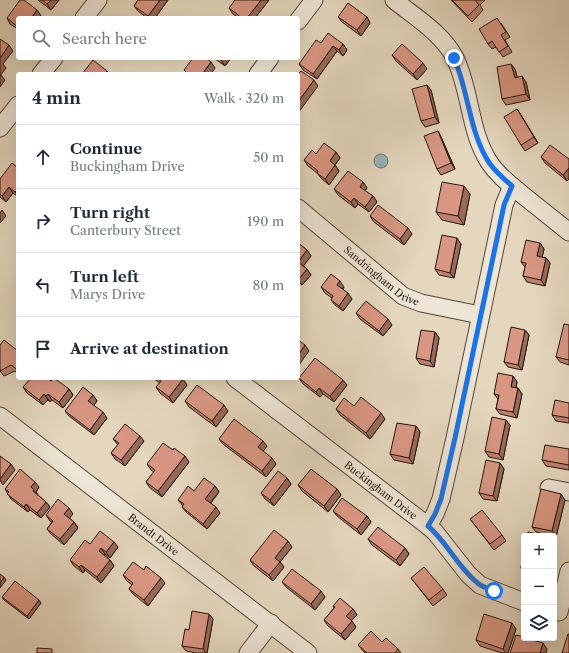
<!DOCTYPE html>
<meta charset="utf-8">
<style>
body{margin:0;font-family:"Libre Caslon Text",serif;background:#f6f6f7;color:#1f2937}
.controls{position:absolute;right:12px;bottom:12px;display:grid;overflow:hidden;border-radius:4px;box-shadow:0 4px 16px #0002}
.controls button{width:36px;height:36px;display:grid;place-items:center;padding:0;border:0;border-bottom:1px solid #e0e1e3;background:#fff;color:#1f2937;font:20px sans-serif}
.stop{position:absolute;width:12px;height:12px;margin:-9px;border:3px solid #1a73e8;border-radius:50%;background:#fff}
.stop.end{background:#1a73e8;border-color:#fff;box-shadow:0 1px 4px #0008}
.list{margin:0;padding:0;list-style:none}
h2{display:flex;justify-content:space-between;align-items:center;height:52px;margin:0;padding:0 16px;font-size:17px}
h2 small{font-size:13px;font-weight:400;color:#747a83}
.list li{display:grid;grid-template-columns:26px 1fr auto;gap:12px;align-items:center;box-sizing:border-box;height:64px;padding:0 16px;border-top:1px solid #e0e1e3}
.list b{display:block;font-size:15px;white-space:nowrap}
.list p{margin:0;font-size:13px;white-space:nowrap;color:#747a83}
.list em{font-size:13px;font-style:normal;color:#747a83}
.icon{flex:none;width:22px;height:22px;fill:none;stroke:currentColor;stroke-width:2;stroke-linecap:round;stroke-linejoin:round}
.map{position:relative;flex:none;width:569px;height:653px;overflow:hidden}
.search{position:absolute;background:#fff;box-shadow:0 4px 16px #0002;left:16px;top:16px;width:284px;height:44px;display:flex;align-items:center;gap:10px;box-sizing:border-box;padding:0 14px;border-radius:4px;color:#747a83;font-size:15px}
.panel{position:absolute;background:#fff;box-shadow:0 4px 16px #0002;left:16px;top:72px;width:284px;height:308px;border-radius:4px}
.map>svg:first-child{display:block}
</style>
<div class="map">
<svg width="569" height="653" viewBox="0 0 569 653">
<defs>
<pattern id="water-ripples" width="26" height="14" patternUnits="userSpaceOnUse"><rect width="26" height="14" fill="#98b7ba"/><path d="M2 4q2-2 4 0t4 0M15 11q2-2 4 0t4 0" fill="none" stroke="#839c9f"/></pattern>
</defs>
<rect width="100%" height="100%" fill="#e4d7be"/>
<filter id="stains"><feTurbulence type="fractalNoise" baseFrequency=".005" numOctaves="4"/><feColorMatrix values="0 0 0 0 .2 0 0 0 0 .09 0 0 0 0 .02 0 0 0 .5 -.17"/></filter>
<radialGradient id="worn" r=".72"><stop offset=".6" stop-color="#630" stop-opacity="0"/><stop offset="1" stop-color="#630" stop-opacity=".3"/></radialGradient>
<path fill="url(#water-ripples)" stroke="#6a7674" d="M374 161a7 7 0 1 1 14 0a7 7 0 1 1-14 0Z"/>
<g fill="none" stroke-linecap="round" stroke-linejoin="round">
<g stroke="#544638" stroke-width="19">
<g id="minor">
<path d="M394 0C415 17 442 33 455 58 471 91 469 131 489 162 498 176 512 186 524 196 539 208 554 220 569 232"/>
<path d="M84 18 98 0"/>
<path d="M298 21 314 0"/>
<path d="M41 74 54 58"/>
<path d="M258 74 270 58"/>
<path d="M0 128 18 105"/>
<path id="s1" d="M298 208 403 296 421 303 480 315"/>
<path id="s2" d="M235 378 428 526 435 532 468 574 480 585 524 602"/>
<path id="s3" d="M0 416 308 653"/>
<path d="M549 488 569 492"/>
<path d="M428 526 435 514 441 499 455 438 499 229 504 205 512 186"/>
<path d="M559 612 569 571"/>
<path d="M248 653 271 623"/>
</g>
</g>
<use href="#minor" stroke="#ede5d5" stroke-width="17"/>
</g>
<path fill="#bb8271" stroke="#24150c" d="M38 0H59L51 10Z
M138 0H168L155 18H147L138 11 134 6Z
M269 0 255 18H239L233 14 229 8Z
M451 0H485L480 5 483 10 472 22Z
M37 10 41 16 40 18H18V29L10 24 7 18Z
M338 17H367L370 23 361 36 342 22Z
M501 23 510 37 505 40 512 52 503 57 496 47 492 49 488 44Z
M321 43 343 44 347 50 343 56 337 51 317 79 303 70 299 64Z
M392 55 427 69 417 80 396 61Z
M214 58H231L225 66Z
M515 69 517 77 526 82 530 100 506 105 502 99Z
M431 90 439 123 425 127 421 121Z
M517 109 538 143 525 151 521 145Z
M438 131 441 137 455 169 441 175 437 169Z
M336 152 340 158 335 165 339 171 329 185 321 178 317 173 308 166 304 160 316 154Z
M541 157 569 159V179L567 181 545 163Z
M18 168V197L13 193 6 202 0 197V179Z
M363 182 367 188 365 191 373 196 377 202 369 212 358 204 355 208 338 195 334 189Z
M470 194 464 225 442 220 436 212Z
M370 216 412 234 404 245 374 222Z
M298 243 307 250 311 256 303 266 307 269 311 275 302 285 298 282Z
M540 243 544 249 542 257 546 258 550 263 545 286 527 282 523 276 525 267 521 262Z
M461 244 454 278 439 275 435 269Z
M321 287H344L343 289 352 299 343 311 335 305 331 300 332 298 325 293Z
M356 313 392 325 383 336 360 319Z
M569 325V365L560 362 556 357Z
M525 330 529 335 522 370 508 367 504 362Z
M435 332 439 338 434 367 420 364 416 358Z
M0 345 18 351V373L15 371 4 376 0 371Z
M513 376 517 382 516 388H518L522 394 517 418 500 414 496 409 498 399 494 394Z
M153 378H181L187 385 173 403 160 393 156 387 160 383Z
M299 378 347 385 334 402 323 394 320 397 303 384Z
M37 379 51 381 69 389 73 395 63 408 52 400 50 402 48 400 43 405 27 393 23 387Z
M93 395 97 401 94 405 107 418 94 435 69 416 65 411Z
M185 401 228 411 216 427 189 407Z
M569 403V423L556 421 552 415Z
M354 406 385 419 370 439 340 415 336 409Z
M510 425 503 460 489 457 485 451Z
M416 426 420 432 413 464 394 460 390 454Z
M113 439 144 441 125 466 115 459 111 453 118 445Z
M219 439 267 446 263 451 276 464 266 477 223 444Z
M569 449V470L546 466 542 460Z
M173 450 189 462 162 497 150 488 146 482 154 472 151 470 147 464Z
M500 463 504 469 497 501 483 499 479 493Z
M287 478 291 484 274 506 265 499 261 493Z
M298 485 337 489 341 495 328 512 302 491Z
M215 486 219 492 211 503 220 513 207 529 186 512 182 507 183 506 178 500 194 491Z
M39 487 36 492 38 495 46 502 50 507 41 518 30 510 28 512 11 499 5 489Z
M565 500 556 537H554V536H551L536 532 532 527Z
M333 511 367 516 371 522 361 535 337 516Z
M73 514 69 518 74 522 78 528 64 545 51 534 47 529 52 522 50 521 46 515Z
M470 519 502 535 506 541 494 550Z
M368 539 405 548 409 554 400 566 372 545Z
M90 544 118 547 110 558 105 554 104 555 110 560 114 566 101 583 85 570 83 573 74 566 70 560Z
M292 547 280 562 284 567 273 581 254 566 250 560Z
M524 551V573L521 568Z
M144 570 165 583 148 606 133 594 129 589 132 585 127 581 123 575Z
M411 578 443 589 447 595 433 606Z
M282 582 325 597 315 610 286 587Z
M2 597 41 603 29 619 4 600Z
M333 606 353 609 357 615 351 621 356 627 345 640 328 626 324 620 334 608Z
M209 614 213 619 207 653H196L186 651 182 646 189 630Z
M516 629 508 653H502L480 646 476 640Z
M382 642 398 649 401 653H365L358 645Z"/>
<path fill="#986a5c" stroke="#24150c" d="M51 0H59L51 10 47 4Z
M160 0H168L155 18H149L148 16Z
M261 0H269L255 18H247Z
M37 10 41 16 40 18H32Z
M367 17 370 23 361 36 357 30Z
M343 44 347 50 343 56 339 50Z
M9 45 13 51 3 64 6 68 0 76V58Z
M333 46 337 51 317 79 313 74Z
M222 58H231L225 66 221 60Z
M211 62 215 68 211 74H204L203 73Z
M423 63 427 69 417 80 413 74Z
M511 64 515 69 519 84 515 78Z
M107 71 109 74H104Z
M1 75 5 80 0 87V76Z
M522 76 526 82 530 100 526 94Z
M314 80 318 86 298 113V102Z
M427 85 431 90 439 123 435 117Z
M517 109 521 115 538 143 534 137Z
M438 131 441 137 455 169 451 163Z
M336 152 340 158 333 167 330 161Z
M335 165 339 171 329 185 325 179Z
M569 168V179L567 181 563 175Z
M363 182 367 188 364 192 360 187Z
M464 186 470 194 464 225 458 216Z
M9 187 13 193 6 202 2 196Z
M18 189V196L15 192Z
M373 196 377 202 369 212 365 207Z
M354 198 358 204 355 208 351 202Z
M2 210 6 216 0 223V213Z
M408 228 412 234 404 245 400 239Z
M457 238 461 244 454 278 450 273Z
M540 243 544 249 541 262 537 256Z
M307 250 311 256 302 268 298 262Z
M546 258 550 263 545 286 541 280Z
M307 269 311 275 302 285 298 280Z
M340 281 344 287 341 291 337 285Z
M348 293 352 299 343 311 339 306Z
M388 319 392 325 383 336 379 331Z
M525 330 529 335 522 370 518 365Z
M435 332 439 338 434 367 430 361Z
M305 345 309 351 298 366V355Z
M513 376 517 382 515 392 511 387Z
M183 379 187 385 173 403 169 397Z
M343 380 347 385 334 402 330 396Z
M319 388 323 394 320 397 316 392Z
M518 388 522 394 517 418 513 412Z
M69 389 73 395 63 408 59 402Z
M44 394 48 400 43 405 39 400Z
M48 394 52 400 50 402 46 396Z
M93 395 97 401 92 407 88 401Z
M224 405 228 411 216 427 212 421Z
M103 412 107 418 94 435 90 430Z
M381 413 385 419 370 439 366 433Z
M506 420 510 425 503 460 499 454Z
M416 426 420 432 413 464 409 458Z
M140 436 144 441 125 466 121 460Z
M263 441 267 446 262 453 258 447Z
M185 456 189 462 162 497 158 491Z
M272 458 276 464 266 477 262 471Z
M500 463 504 469 497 501 493 496Z
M11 464 15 470 3 485 0 480V479Z
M287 478 291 484 274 506 270 500Z
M35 482 39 487 36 492 38 495 33 491 31 487Z
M215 486 219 492 209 504 205 499Z
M337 489 341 495 328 512 324 506Z
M561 494 565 500 556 537 552 531Z
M46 502 50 507 41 518 37 513Z
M26 504 30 510 28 512 24 507Z
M216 507 220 513 207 529 203 524Z
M69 508 73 514 68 520 64 514Z
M367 516 371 522 361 535 357 529Z
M74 522 78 528 64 545 60 539Z
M288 541 292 547 280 562 284 567 273 581 269 575 275 558Z
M114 542 118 547 110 558 106 552Z
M101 548 105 554 103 557 99 551Z
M405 548 409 554 400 566 396 560Z
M110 560 114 566 101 583 97 577Z
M81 565 85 570 83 573 79 567Z
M4 577 6 580 0 588V583Z
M161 578 165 583 148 606 144 600Z
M321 591 325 597 315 610 311 604Z
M39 600 41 603 29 619 27 616Z
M353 609 357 615 350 622 346 616Z
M209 614 213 619 207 653H206L203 649Z
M352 621 356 627 345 640 341 634Z
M512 623 516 629 508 653H506L503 649Z
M543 643 547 649 546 653H540Z"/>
<path fill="#d99783" stroke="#24150c" d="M20 0H24L37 10 31 18H32H18V27L7 18Z
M42 0H51L47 4Z
M138 0H160L148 16 134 6Z
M235 0H261L247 18H242L229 8Z
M452 0H475L479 5 468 16Z
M348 3 367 17 357 30 338 17Z
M497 18 506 32 501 35 508 46 499 52 492 41 488 44 479 29Z
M328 33 343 44 339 50 333 46 313 74 299 64 316 40 321 43Z
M0 39 9 45 0 58Z
M402 44 423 63 413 74 392 55Z
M193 58H206L211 62 203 73 204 74H188L184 70Z
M93 60 107 71 104 74H82Z
M511 64 515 78 522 76 526 94 502 99 497 67Z
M301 71 314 80 298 102V74Z
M427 85 435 117 421 121 412 89Z
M517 109 534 137 521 145 504 117Z
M438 131 451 163 437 169 424 136Z
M324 143 336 152 330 161 335 165 325 179 317 173 318 171 304 160 312 150 316 154Z
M550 145 569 159V168L563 175 541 157Z
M12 163 18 168V189L15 192 9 187 2 196 0 194V179Z
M348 171 363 182 360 187 373 196 365 207 354 198 351 202 334 189Z
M442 182 464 186 458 216 436 212Z
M378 205 408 228 400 239 370 216Z
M442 235 457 238 450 273 435 269Z
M526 240 540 243 537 256 546 258 541 280 523 276 526 263 521 262Z
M298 243 307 250 298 262Z
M298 262 307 269 298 280Z
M331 274 340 281 337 285 348 293 339 306 331 300 333 296 321 287Z
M366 301 388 319 379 331 356 313Z
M564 324 569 325V360L556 357Z
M511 327 525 330 518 365 504 362Z
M421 330 435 332 430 361 416 358Z
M4 340 18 351V370L11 365 0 371V345Z
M298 340 305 345 298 355Z
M315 358 343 380 330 396 319 388 316 392 299 378Z
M498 373 513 376 511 387 518 388 513 412 496 409 499 395 494 394Z
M31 378H36L37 379 38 378H48L51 381 54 378 69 389 59 402 48 394 46 396 44 394 39 400 23 387Z
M156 378H181L183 379 169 397 156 387 161 381Z
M197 385 224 405 212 421 185 401Z
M83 387 93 395 88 401 103 412 90 430 65 411Z
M361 397 381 413 366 433 336 409 344 398 354 406Z
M555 400 569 403V418L552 415Z
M492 417 506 420 499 454 485 451Z
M234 419 263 441 258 447 272 458 262 471 219 439Z
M397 423 416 426 409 458 390 454Z
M125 424 140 436 121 460 111 453 119 443 113 439Z
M163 443 173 450 174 448 185 456 158 491 146 482 155 470 147 464Z
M545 445 569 449V465L542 460Z
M0 456 11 464 0 479Z
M486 460 500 463 493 496 479 493Z
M20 469 35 482 31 487 34 490 33 491 46 502 37 513 26 504 24 507 7 494 9 492 5 489Z
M311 469 337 489 324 506 298 485Z
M278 471 287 478 270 500 261 493Z
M204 478 215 486 205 499 216 507 203 524 182 507 184 504 178 500 188 486 194 491Z
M541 489 561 494 552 531 532 527Z
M342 498 367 516 357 529 333 511Z
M58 499 69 508 64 514 74 522 60 539 47 529 53 521 46 515Z
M482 510 502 535 490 544 470 519Z
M378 527 405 548 396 560 368 539Z
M274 530 288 541 275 558 280 562 269 575 250 560Z
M100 531 114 542 106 552 101 548 99 551 110 560 97 577 81 565 79 567 70 560 85 540 90 544Z
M528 532 547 536H527Z
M524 551V568H521Z
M133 562 144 570 146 566 161 578 144 600 129 589 133 583 123 575Z
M424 567 443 589 429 600 411 578Z
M292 569 321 591 311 604 282 582Z
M0 574 4 577 0 583Z
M15 581 39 600 27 616 2 597Z
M340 598 353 609 346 616 352 621 341 634 324 620 335 607 333 606Z
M192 611 209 614 203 649 182 646 185 629 189 630Z
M484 614 512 623 503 649 476 640Z
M371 631 382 642 386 638 398 649 395 653H367L358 645Z
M568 634H569V653H562Z
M516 635 524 637V638H526L543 643 540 653H510Z
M37 648 52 649V653H37Z"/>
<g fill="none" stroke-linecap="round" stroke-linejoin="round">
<path stroke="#1a73e8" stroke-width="5" d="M454 58C469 92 469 133 490 164 496 172 504 179 512 186L504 205 499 229 455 438 441 499 435 514 428 526C447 542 459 569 479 584 483 587 489 589 494 591"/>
</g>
<g text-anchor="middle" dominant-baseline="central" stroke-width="3.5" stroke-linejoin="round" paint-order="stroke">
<g font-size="10" fill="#24150c" stroke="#ede5d5">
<text stroke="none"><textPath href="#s1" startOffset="108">Sandringham Drive</textPath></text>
<text stroke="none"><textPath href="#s2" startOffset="184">Buckingham Drive</textPath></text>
<text stroke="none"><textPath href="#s3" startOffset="194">Brandt Drive</textPath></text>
</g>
</g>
<rect width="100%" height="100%" filter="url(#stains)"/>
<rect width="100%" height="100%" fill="url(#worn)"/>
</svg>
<div class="controls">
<button>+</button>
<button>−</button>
<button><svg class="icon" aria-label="layers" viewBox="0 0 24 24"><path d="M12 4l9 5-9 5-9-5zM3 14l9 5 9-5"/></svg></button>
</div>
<div class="stop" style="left:494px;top:591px"></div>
<div class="stop end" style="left:454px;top:58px"></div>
<div class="search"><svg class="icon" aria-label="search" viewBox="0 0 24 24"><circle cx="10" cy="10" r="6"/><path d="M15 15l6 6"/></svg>Search here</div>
<section class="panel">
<h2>4 min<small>Walk · 320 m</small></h2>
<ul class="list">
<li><svg class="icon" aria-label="ahead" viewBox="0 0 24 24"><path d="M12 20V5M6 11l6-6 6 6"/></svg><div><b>Continue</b><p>Buckingham Drive</p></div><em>50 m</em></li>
<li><svg class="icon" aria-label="right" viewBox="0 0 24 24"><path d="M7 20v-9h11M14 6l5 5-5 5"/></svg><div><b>Turn right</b><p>Canterbury Street</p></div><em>190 m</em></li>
<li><svg class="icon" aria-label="left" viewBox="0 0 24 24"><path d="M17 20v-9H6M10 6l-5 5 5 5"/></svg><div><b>Turn left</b><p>Marys Drive</p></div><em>80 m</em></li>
<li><svg class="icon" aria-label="arrive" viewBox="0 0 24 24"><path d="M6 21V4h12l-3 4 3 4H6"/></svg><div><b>Arrive at destination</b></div></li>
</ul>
</section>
</div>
